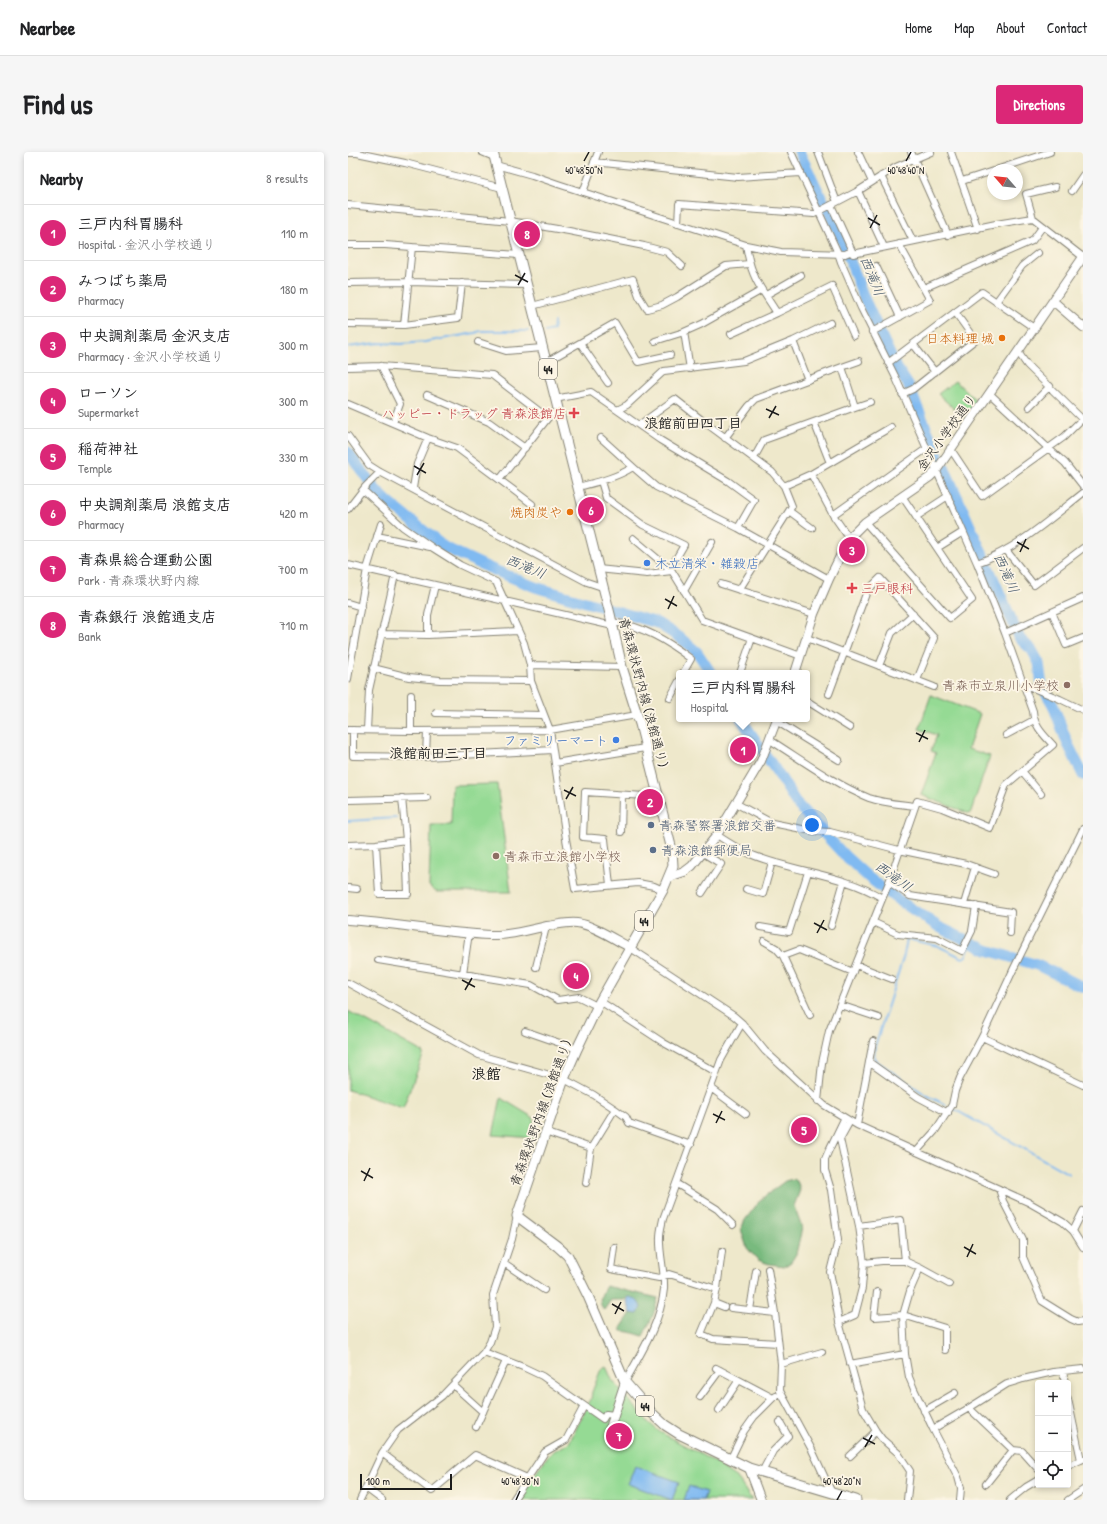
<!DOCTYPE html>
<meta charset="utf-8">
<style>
body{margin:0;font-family:"Patrick Hand","Klee One",sans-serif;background:#f6f6f6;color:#202124}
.controls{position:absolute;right:12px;bottom:12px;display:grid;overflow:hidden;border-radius:4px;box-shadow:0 2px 6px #0003}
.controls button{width:36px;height:36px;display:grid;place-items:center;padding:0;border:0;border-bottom:1px solid #e0e0e0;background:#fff;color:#202124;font:20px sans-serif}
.compass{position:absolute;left:639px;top:12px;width:36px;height:36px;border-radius:50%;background:#fff;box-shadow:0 2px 6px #0003;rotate:298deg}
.scale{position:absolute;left:12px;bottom:10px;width:92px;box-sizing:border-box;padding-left:4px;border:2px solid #1c1c1c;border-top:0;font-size:11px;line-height:14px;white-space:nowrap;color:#1c1c1c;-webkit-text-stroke:3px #fcf5e5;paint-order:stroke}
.you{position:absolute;left:464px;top:673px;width:14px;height:14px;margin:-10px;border:3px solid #fff;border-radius:50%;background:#1a73e8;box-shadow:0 0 0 6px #1a73e833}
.badge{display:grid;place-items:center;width:26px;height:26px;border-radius:50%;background:#db2777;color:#fff;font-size:13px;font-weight:700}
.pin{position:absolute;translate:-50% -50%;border:2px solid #fff;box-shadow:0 1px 4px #0006}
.popup{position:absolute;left:328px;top:518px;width:134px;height:52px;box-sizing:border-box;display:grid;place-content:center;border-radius:4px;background:#fff;filter:drop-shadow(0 1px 3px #0005);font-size:13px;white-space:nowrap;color:#757577}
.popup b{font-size:15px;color:#202124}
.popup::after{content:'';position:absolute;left:50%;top:100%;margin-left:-8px;border:8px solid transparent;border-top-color:#fff}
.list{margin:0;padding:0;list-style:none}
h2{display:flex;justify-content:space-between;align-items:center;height:52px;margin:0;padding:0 16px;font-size:17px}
h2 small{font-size:13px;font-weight:400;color:#757577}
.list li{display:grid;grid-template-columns:26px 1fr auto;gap:12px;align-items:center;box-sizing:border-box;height:56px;padding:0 16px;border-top:1px solid #e0e0e0}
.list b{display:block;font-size:15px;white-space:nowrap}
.list p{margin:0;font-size:13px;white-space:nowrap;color:#757577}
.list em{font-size:13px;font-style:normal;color:#757577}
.icon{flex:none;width:22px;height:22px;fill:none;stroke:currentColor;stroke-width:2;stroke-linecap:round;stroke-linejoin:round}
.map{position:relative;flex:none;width:735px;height:1348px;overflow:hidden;border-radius:4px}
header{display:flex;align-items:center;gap:24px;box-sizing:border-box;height:56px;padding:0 20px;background:#fff;border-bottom:1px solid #e0e0e0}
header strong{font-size:19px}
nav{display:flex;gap:22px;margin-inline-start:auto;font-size:14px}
.intro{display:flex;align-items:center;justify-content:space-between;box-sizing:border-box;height:96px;padding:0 24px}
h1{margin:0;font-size:28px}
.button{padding:10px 18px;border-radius:4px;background:#db2777;color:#fff;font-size:14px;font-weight:700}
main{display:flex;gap:24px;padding:0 24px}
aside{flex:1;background:#fff;border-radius:4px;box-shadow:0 2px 6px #0003}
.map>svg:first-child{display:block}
</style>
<header>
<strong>Nearbee</strong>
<nav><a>Home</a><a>Map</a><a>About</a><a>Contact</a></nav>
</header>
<div class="intro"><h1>Find us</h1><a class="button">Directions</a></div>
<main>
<aside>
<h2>Nearby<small>8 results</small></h2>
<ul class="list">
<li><span class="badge">1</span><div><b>三戸内科胃腸科</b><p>Hospital · 金沢小学校通り</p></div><em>110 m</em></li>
<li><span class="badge">2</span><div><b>みつばち薬局</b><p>Pharmacy</p></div><em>180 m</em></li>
<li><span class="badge">3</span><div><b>中央調剤薬局 金沢支店</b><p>Pharmacy · 金沢小学校通り</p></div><em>300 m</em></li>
<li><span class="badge">4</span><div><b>ローソン</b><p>Supermarket</p></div><em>300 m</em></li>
<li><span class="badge">5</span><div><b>稲荷神社</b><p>Temple</p></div><em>330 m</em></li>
<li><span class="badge">6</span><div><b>中央調剤薬局 浪館支店</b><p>Pharmacy</p></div><em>420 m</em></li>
<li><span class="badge">7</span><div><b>青森県総合運動公園</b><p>Park · 青森環状野内線</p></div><em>700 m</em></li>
<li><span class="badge">8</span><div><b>青森銀行 浪館通支店</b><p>Bank</p></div><em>710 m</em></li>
</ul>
</aside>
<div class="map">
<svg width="735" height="1348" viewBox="0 0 735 1348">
<rect width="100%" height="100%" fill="#fcf5e5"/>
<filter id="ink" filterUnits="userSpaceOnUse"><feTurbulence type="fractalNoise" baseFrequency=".025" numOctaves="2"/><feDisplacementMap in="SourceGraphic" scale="8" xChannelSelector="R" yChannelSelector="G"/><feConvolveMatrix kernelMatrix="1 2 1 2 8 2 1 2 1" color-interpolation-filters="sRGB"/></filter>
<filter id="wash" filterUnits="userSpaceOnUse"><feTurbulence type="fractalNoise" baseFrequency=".012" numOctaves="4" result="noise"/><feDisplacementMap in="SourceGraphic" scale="16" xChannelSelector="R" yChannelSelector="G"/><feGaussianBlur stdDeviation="0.9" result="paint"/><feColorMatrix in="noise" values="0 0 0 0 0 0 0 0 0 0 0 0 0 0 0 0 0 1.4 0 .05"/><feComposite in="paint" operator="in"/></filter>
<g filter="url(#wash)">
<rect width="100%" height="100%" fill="#eee8cb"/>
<path fill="#95da94" stroke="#587b58" d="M607 229 629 249 617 267 590 242Z
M583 543 632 562 620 597 642 604 622 662 573 643 588 601 583 599 589 583 571 577Z
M149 632 163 740H88L81 734 83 673H103L104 633Z
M0 859 76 901 55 956 0 938Z
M153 946 186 966 184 977 188 979 186 986 145 983Z
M258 1214 264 1228 301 1271 312 1280 363 1308 389 1326 404 1348H169L199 1305 206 1299 221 1291 243 1247 244 1240 253 1217Z"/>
<path fill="#78ba7e" stroke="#4a6b4d" d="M445 1027 450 1031 452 1038 446 1054 454 1076 448 1102 443 1110 437 1114 421 1112 410 1108 399 1096 393 1077 397 1068 413 1047 437 1029Z
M258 1134 310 1146 305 1164 295 1184 282 1180 274 1179 273 1176 283 1161 293 1155 289 1149 280 1145 276 1148H263L256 1158C249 1149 253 1143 258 1134Z"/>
<path fill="#80baf1" stroke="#4e6b86" d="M280 1145C287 1145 291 1150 293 1155L290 1162 283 1161 279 1150Z
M287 1314 331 1330 324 1348 280 1332Z
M341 1334 358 1340 355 1348H336Z"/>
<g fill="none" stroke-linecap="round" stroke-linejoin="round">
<path stroke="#80baf1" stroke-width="2" d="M197 180 205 178 206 170
M0 195 30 191 53 192 77 190 127 181 132 179H180
M0 669 49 666
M598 953 578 943 530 910 526 906 527 894 556 803 559 787 590 794 615 806 618 804 623 791
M606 957 721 1022"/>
<path stroke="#80baf1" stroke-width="11" d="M451 0 493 85 516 146 547 213 560 233 590 304
M0 300 27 337 39 349 96 395 139 415 187 435 309 471 331 485 349 500 363 521
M596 315 672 487 684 498 691 511 694 534 705 553 719 590 735 623
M393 567 433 626 448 651 497 704 520 725 546 745 591 775 639 798 689 813 735 835"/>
</g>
</g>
<g filter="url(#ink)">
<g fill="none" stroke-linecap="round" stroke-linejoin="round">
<g stroke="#858274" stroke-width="8">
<path id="street" d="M134 0 146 5
M443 0 490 101 493 110 513 156 547 224 629 411 657 481 685 559C686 574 695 582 705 593L658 633 642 676 594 656 569 649 541 730 481 879 474 911 470 949
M470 0 489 50
M510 0 524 30
M563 0 600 83
M603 0 630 77
M0 1H9L57 11 154 36
M246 10 390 25 453 21
M148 13 184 23 210 32 398 93 433 100 497 102 504 99 505 102 648 72 685 66 735 105
M648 18 702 0
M533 24 565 89
M614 29 645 19
M510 39 536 95
M724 39 735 23
M235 40 250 0
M0 53 162 69 221 79 296 94 319 100 334 114
M483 53 504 99
M685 66 678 42 707 35
M330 71 331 52 466 62 510 39 548 15 583 0
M0 93H37L171 103
M528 114 552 165
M0 131 61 130 179 133
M576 136 684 89 695 74
M414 138 429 161 484 134 506 184
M418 143 453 123
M648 150 674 114 690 101
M184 154 285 127 291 144 299 157 314 153 329 145 378 114 401 112
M0 172 56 173 110 166 114 131
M56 173 64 95
M524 180 582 148 551 92
M383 182 429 161
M307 189 336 180
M445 189 460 228
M130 190 158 199 194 196
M232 191 260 231
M565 192 587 220
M670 200 679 213 735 268
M198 210 267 171 290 210 322 203
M540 211 634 140 686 176
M33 214 52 252 45 271
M0 215 33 214 144 223 200 266 210 258
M494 215 511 209
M342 217 336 180 354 172 414 138C404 123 401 110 398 93
M641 241 700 296 717 311 735 334
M554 242 565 237 627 188 607 160
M79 243 141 270 177 296
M207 247 243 240 312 288 380 329 406 348 390 376
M0 252 80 286 109 296 184 352
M507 255 522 250
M681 255 702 234
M269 258 279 253 316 219 396 209 445 189 482 171
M466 270 482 311
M291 273 327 247 359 272 424 320 436 334 444 354 391 438
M0 284 21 313 32 320 239 430 254 435
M253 286 285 315
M377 286 401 254 408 247 494 215 507 255 416 288 406 306
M602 296 634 344 716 285 734 267
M463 322 485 363 501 386
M152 327 200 266
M253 329 258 346 295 373 336 393 322 417
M436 334 463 322 543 275
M230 335C249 330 268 326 285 315L308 335 390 376 481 427
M65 336 69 312 80 286
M15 338 55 375 85 396 112 413 148 430 176 491 182 513 183 529 202 578 218 687 227 737 290 731 306 734 315 738
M0 357 17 335 32 320
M441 359 464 376
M485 363 578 297
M568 365 600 344
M517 370 602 466 624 448 554 344
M29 384 82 395
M285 386 324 419
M589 396 615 380
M658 398 686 433 735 396
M629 411C669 397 702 367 735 341
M0 413 265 474
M250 417 299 422 324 419 354 468 453 504
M373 432 466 462
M336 439 364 390
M0 451 13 455
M704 460 718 493 735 486
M264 470C295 474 318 488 343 507L335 521
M657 481 735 446
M33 482 80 483 169 479
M80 483V463L87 433
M459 486 586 535
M182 513 274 515
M531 514 544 481 565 462
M25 516 61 525 92 528 183 529
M392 521 404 486
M0 527 19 417 33 372
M675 532 712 547 735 558
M481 542 519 439 532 426 586 486 569 528
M322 546 331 529
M459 549 502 576
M88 561 196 563
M428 569 491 608
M0 578 63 579 202 578 289 563
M5 578V604L78 605 205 598
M19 578 21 538 47 423
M63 579V543
M658 583 686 568
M422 588C454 608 486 632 521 646 535 651 552 652 567 654
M78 605 79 579
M207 611 297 596
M674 619 693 642
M0 648 79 646
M389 652 424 671 464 679 482 680 551 698 618 712 646 722
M273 680 274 643
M369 683C381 691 393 699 407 704 448 720 497 723 534 746
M28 692 31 742H60L58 688 54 646
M0 693 28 692 58 688
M541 730 562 744 663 760 662 781
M262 733 257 687 235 685 237 640 311 645
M0 736 9 737
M398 737 415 742 424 710
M354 741 373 712 355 701
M616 752 627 715
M525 770 550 782 589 786 614 799 624 779 628 754
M483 774 496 729
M412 775 441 780 460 720
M416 789 428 796 435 804 462 863
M281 795 386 864 394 871 417 899 476 953 509 973 680 1050 715 1070 725 1079 735 1095
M435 804 451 798 505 820
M30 808 183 833 210 848 231 845 249 854
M508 813 544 827
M188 815 198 775
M115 821 121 781
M0 831 131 903 216 927 246 943 267 957 278 965 281 971 343 993
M252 849 316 891 368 920
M492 853 531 866
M177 879 229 897
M634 885 735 933
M521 910 570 945 600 961
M363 936 398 962
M496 967 481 998 477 1007V1018L483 1038 490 1088 482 1120 485 1135 491 1170 515 1257 528 1279 534 1287 550 1301 562 1319 559 1348
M502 969 492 987 511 1074 516 1111
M509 973 525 889
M197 980 243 996
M569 999 587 979 604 953 607 939 612 926 634 885 666 816 735 677
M238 1031 243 996 267 957
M329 1032 369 1057 385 1073
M651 1037 655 1049 675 1088V1105L694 1149 723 1167 730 1170 735 1169
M511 1074 553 1068 557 1109
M725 1079 735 1059
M266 1095 263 1117 311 1126 321 1122 369 1137 374 1099
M156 1111 196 1138
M572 1116 601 1132
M420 1117 427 1161 433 1212 432 1239 464 1298 484 1341
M369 1137 366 1151 353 1182 365 1187 430 1191
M529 1140 526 1165 555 1163 597 1176V1198
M366 1151 376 1155
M383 1156 427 1161
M402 1158 408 1119
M491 1170 507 1163 514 1136 516 1111 534 1109H557L572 1116 562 1139 555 1163 557 1202 561 1225 566 1237 585 1277 610 1325 613 1336 612 1348
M136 1200 175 1215 194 1224 255 1267 258 1262 267 1263
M433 1212 474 1200
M502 1212 557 1202
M368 1216 425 1246 428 1244
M715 1219 717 1231
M277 1230C293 1201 313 1170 316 1137 317 1119 311 1102 312 1085 312 1079 314 1072 315 1067L373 908 394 871
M105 1233 135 1260
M352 1245 372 1218
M720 1247 733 1308
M621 1256 665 1298 674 1299 690 1317
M371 1258 391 1228
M576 1259 607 1241
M128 1275 158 1209
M585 1277 621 1256 659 1232 675 1227 705 1220 735 1217
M34 1301 84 1339 127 1303 179 1326
M502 1304 528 1279
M382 1308 396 1279 406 1265 425 1246
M720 1314 735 1307
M414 1320 425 1299 440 1284 432 1270
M638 1332 665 1298
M18 1336 34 1348
M12 1348 34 1301 50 1278 94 1244 136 1200 142 1190 147 1175 145 1143 164 1087 169 1064
M165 1348 197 1300 218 1288 236 1254
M662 1348 678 1335 690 1328
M720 1348 735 1338"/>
</g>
<g stroke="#858274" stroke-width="10">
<path id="secondary" d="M705 149 735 175
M447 521 466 462 481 427 501 386 517 370 582 325 588 319 735 105
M321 725 336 720 344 714 369 683 413 609 429 567
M0 768C48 771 94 781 142 783 160 784 181 778 199 774 209 773 218 770 229 771 245 773 266 787 281 795
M262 1276 277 1230
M401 1316 413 1348"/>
</g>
<g stroke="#858274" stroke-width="11">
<path id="primary" d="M145 0 262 462 274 515 292 572 324 698 325 714 315 738 252 849 229 897 216 927 169 1064 209 1094 220 1104 240 1144 277 1230 304 1261 317 1273 331 1282 401 1316 508 1348"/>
</g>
<use href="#street" stroke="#fff" stroke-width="6"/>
<use href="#secondary" stroke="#fff" stroke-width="8"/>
<use href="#primary" stroke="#fff" stroke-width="9"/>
</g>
</g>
<path fill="none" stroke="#1c1c1c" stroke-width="1.5" d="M236 9 241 0M558 9 563 0M520 66 532 73M522 76 529 63M167 123 180 130M170 133 177 121M418 257 431 263M421 266 428 254M66 314 78 321M69 323 76 311M669 390 681 397M672 400 678 387M317 447 329 454M320 457 326 444M568 581 580 587M571 590 577 578M216 638 228 644M218 647 225 635M466 771 479 778M469 781 476 768M114 828 127 835M117 838 124 826M365 962 377 968M368 971 374 959M13 1019 25 1026M16 1029 22 1016M616 1095 628 1102M619 1105 625 1092M264 1152 276 1159M267 1162 273 1150M515 1286 527 1292M517 1295 524 1283M168 1348 172 1339M489 1348 494 1339"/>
<g fill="#e8710a" stroke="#fcf5e5" stroke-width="1.5">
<circle cx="654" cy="186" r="4"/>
<circle cx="222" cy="360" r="4"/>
</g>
<g fill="#e0444e" stroke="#fcf5e5" stroke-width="1.5">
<path d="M224 255h4v4h4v4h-4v4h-4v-4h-4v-4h4z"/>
<path d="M502 430h4v4h4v4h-4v4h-4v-4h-4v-4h4z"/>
</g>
<g fill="#3f7fe0" stroke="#fcf5e5" stroke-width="1.5">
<circle cx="299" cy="411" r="4"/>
<circle cx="268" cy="588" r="4"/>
</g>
<g fill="#8d6e63" stroke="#fcf5e5" stroke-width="1.5">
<circle cx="719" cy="533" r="4"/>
<circle cx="148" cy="704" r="4"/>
</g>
<g fill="#5c6f8a" stroke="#fcf5e5" stroke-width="1.5">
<circle cx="303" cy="673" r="4"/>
<circle cx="305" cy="698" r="4"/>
</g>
<g text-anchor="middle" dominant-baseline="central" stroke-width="3.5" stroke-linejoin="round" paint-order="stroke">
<g fill="#fcf5e5" stroke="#5f5d58" stroke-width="1">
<rect x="191" y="207" width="18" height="20" rx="3"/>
<rect x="287" y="759" width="18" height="20" rx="3"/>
<rect x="288" y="1244" width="18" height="20" rx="3"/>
</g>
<g font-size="12" font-weight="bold" fill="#1c1c1c">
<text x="200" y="217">44</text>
<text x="296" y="769">44</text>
<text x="297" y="1254">44</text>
</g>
<g font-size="13" fill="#c56008" stroke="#fcf5e5" text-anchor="end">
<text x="646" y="186">日本料理 城</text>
<text x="214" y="360">焼肉炭や</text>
</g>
<g font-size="13" fill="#be3a42" stroke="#fcf5e5" text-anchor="end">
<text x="218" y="261">ハッピー・ドラッグ 青森浪館店</text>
<text x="513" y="436" text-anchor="start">三戸眼科</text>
</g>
<g font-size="13" fill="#1c1c1c" stroke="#fcf5e5">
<text transform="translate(598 280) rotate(-54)">金沢小学校通り</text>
<text transform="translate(296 540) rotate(75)">青森環状野内線 (浪館通り)</text>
<text transform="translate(192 961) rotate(-70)">青森環状野内線 (浪館通り)</text>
</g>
<g font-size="13" fill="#366cbe" stroke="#fcf5e5" text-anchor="start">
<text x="307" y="411">木立清栄・雑穀店</text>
<text x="260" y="588" text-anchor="end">ファミリーマート</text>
</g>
<g font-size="13" fill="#785e54" stroke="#fcf5e5" text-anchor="end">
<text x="711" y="533">青森市立泉川小学校</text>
<text x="156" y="704" text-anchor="start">青森市立浪館小学校</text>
</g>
<g font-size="13" fill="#4e5e75" stroke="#fcf5e5" text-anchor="start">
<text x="311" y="673">青森警察署浪館交番</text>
<text x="313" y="698">青森浪館郵便局</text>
</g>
<g font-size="14" font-style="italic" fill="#3f5367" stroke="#fcf5e5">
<text transform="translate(525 124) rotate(68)">西滝川</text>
<text transform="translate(178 414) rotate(22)">西滝川</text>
<text transform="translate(659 421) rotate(66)">西滝川</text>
<text transform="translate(546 724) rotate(36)">西滝川</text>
</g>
<g font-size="14" font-weight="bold" fill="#1c1c1c" stroke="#fcf5e5">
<text x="345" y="270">浪館前田四丁目</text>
<text x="90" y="600">浪館前田三丁目</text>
</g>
<g font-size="15" font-weight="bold" fill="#1c1c1c" stroke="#fcf5e5">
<text x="138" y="921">浪館</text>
</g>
</g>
<g font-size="10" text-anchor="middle" fill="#1c1c1c" stroke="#fcf5e5" stroke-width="3.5" stroke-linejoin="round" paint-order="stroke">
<text x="236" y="22">40°48'50"N</text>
<text x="558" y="22">40°48'40"N</text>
<text x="172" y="1333">40°48'30"N</text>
<text x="494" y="1333">40°48'20"N</text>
</g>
</svg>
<div class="controls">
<button>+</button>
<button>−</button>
<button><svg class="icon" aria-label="locate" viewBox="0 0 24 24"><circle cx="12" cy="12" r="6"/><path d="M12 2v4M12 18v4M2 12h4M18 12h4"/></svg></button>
</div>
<svg class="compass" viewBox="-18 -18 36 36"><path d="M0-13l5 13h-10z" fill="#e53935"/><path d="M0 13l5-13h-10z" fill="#757577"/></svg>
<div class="scale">100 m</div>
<div class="you"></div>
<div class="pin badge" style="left:395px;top:598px">1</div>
<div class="popup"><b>三戸内科胃腸科</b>Hospital</div>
<div class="pin badge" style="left:302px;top:650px">2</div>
<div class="pin badge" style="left:504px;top:398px">3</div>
<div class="pin badge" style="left:228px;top:824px">4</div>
<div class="pin badge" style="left:456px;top:978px">5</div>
<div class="pin badge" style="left:243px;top:358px">6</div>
<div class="pin badge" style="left:271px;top:1284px">7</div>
<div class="pin badge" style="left:179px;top:82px">8</div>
</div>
</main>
